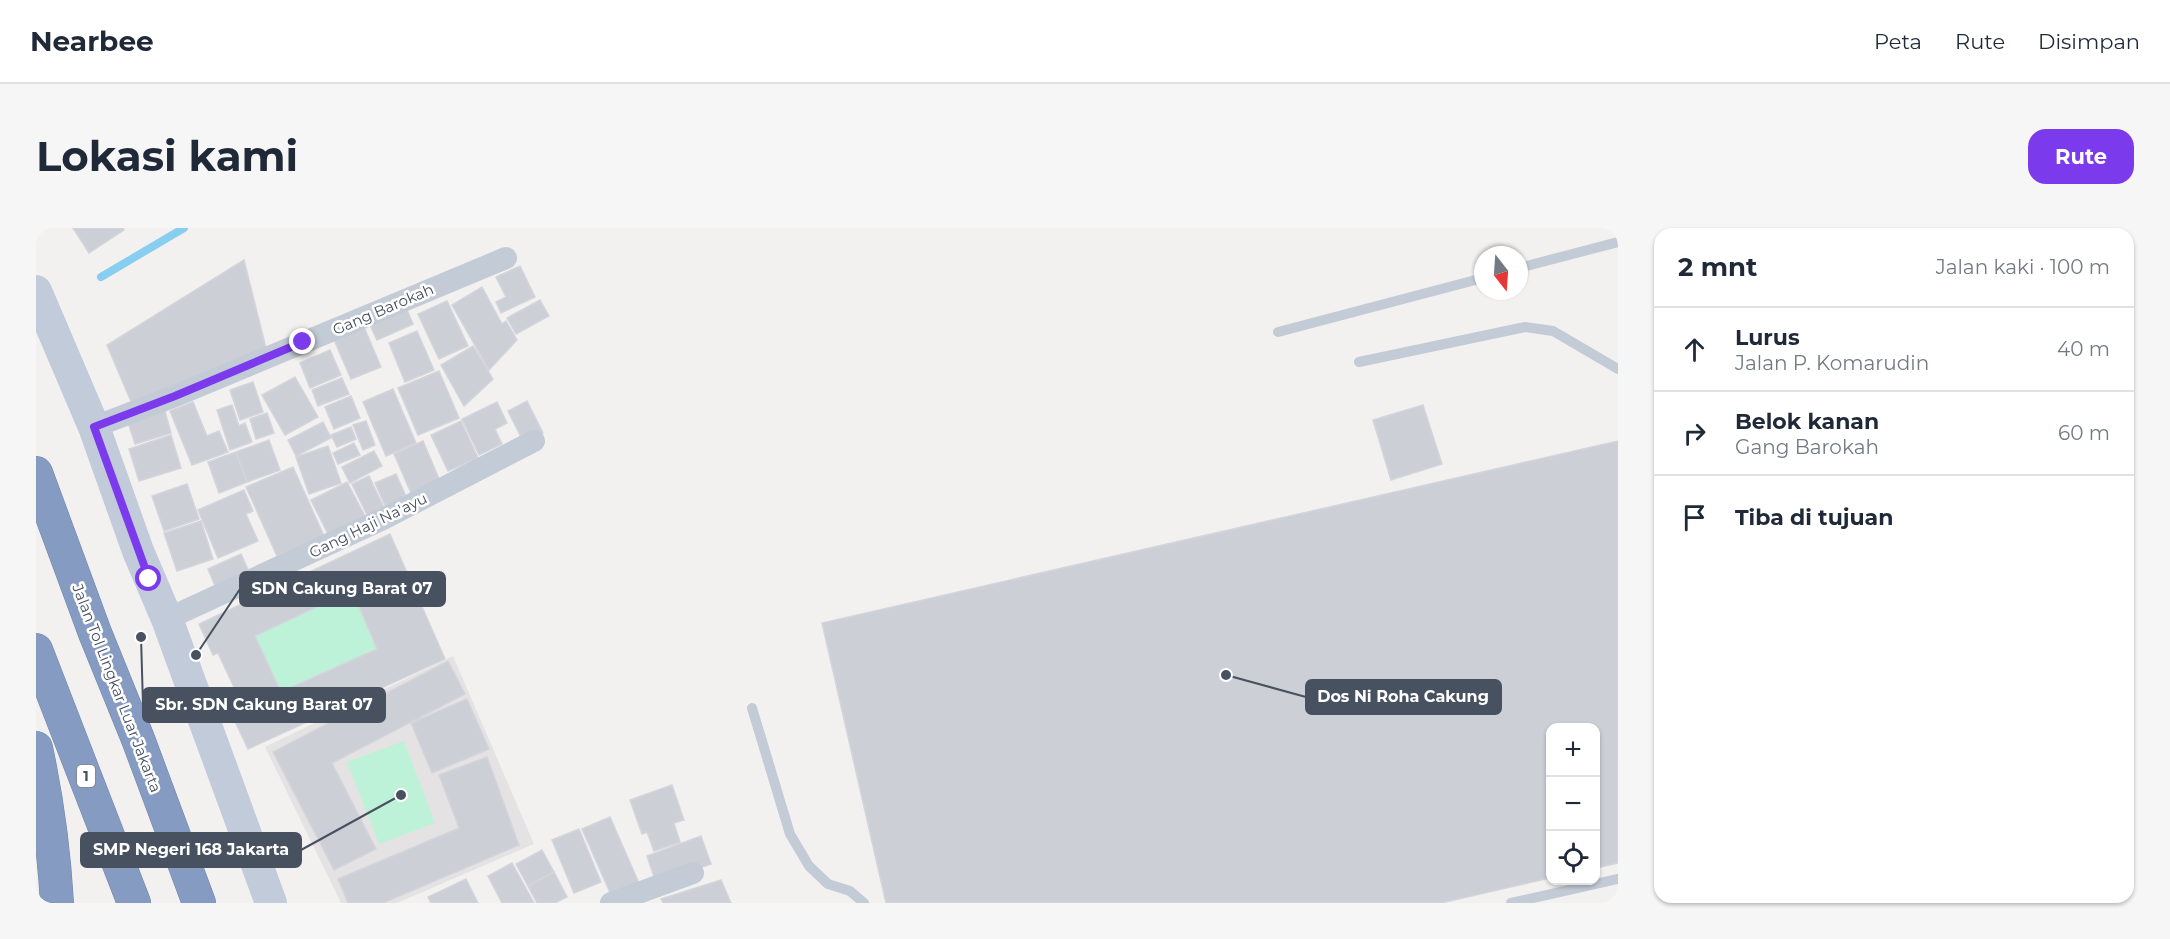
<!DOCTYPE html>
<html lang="id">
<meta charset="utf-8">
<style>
body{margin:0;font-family:Montserrat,sans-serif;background:#f6f6f7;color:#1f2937}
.controls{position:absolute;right:18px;bottom:18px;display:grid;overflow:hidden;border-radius:12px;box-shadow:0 2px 4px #0004}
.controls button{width:54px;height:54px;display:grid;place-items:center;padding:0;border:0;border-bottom:2px solid #e0e1e3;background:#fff;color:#1f2937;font:30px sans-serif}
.compass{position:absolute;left:1438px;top:18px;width:54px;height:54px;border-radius:50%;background:#fff;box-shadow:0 2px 4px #0004;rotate:163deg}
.stop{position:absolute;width:18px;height:18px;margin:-14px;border:4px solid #7c3aed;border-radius:50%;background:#fff}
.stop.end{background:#7c3aed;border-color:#fff;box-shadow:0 2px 6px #0008}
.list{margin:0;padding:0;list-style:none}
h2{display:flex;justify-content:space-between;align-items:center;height:78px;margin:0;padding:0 24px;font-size:26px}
h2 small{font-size:20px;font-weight:400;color:#747a83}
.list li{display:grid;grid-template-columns:39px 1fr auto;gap:18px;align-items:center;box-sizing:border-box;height:84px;padding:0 24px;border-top:2px solid #e0e1e3}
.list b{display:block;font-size:22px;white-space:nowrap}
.list p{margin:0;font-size:20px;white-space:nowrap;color:#747a83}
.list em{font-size:20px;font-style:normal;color:#747a83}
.icon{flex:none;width:33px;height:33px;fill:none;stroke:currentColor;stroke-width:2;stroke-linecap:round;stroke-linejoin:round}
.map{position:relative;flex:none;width:1582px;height:675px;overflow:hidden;border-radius:18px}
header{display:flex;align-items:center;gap:36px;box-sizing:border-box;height:84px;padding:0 30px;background:#fff;border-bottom:2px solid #e0e1e3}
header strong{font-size:28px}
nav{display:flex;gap:33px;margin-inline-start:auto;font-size:21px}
.intro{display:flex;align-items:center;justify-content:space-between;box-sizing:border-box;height:144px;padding:0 36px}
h1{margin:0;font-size:42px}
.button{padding:15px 27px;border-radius:18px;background:#7c3aed;color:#fff;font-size:21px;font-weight:700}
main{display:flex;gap:36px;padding:0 36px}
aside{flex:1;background:#fff;border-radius:18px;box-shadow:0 2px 4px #0004}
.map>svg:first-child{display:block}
</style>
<header>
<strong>Nearbee</strong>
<nav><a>Peta</a><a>Rute</a><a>Disimpan</a></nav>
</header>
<div class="intro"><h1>Lokasi kami</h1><a class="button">Rute</a></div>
<main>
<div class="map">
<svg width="1582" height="675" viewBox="0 0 1582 675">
<rect width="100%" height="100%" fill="#f3f1f0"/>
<path fill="#e4e2e2" d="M417 428 498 616 361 675H305L229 519Z"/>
<path fill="#bdf2d8" d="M316 362 341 421 245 464 219 408Z
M368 513 399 595 343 616 311 534Z"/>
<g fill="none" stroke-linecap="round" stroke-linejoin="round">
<path stroke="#88cef1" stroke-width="8" d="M65 49 148 0"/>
</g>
<path fill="#cccfd6" stroke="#d4d5dc" stroke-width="1.5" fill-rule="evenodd" d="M37 0H87L88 2 53 25Z
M208 32 231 124 96 176 71 117Z
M484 38 499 69 465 85 460 74 470 69 460 49Z
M446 59 466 96 470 93 481 112 453 142 416 77Z
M504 72 513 88 480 106 471 90Z
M411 73 432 118 403 131 382 86Z
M369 77 377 96 341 112 332 93Z
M328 99 345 139 315 151 298 112Z
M381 103 398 142 369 154 353 115Z
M437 118 457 151 428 178 405 137Z
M294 122 305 147 274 160 264 135Z
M403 143 423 190 382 207 362 160Z
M259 149 282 189 249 207 226 167Z
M306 150 313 166 282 178 276 162Z
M217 154 227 184 204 192 194 162Z
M357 161 380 215 350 228 327 174Z
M315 168 324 190 298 201 289 179Z
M491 173 507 205 488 215 472 183Z
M157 174 171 208 183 203 192 224 156 237 134 183Z
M461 174 471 195 459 201 466 216 443 227 426 191Z
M196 177 203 198 209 195 216 214 194 222 181 182Z
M1387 177 1406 236 1355 252 1337 192Z
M128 180 135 205 99 216 91 191Z
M231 185 238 205 220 211 214 191Z
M330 193 339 217 327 222 317 197Z
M425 193 442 230 412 243 395 207Z
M287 194 295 210 260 228 252 212Z
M315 199 320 211 301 219 295 207Z
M135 207 145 240 103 253 93 221Z
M233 212 244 242 211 254 200 224Z
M387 213 404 253 375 265 358 226Z
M1582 213V635L1560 640V500H1514V650L1405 675H850L786 395Z
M318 215 324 227 302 236 297 225Z
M292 218 305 255 273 266 260 229Z
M338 223 346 238 314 255 306 239Z
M200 224 211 254 183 265 172 234Z
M257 239 288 308 241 328 210 259Z
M360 246 373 275 352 284 339 255Z
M333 248 350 284 333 291 316 256Z
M311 254 331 292 294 310 275 272Z
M151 256 163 291 128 303 116 268Z
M208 262 217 283 210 286 222 313 182 330 162 282Z
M165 293 177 331 141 343 128 305Z
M354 306 409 431 212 521 196 487 208 481 182 425 177 427 163 396ZM316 362 341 421 245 464 219 408Z
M205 326 215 348 181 363 172 341Z
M412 433 429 466 296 535 340 621 298 642 237 524Z
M431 471 453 521 396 545 375 495Z
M451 529 483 617 347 675H312L302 651 423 600 403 547Z
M636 557 648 592 638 595 644 614 618 623 611 604 606 606 594 572Z
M574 589 603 655 575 667 546 601Z
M543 601 565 654 538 665 516 612Z
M665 608 675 636 620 655 611 628Z
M506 622 518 644 492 658 480 636Z
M476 635 498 675H466L452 648Z
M518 644 531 669 519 675H501L492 658Z
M430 651 442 675H395L392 669Z
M685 652 695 675H627L625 671Z"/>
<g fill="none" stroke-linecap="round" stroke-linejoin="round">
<g stroke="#7186ad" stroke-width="34">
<path id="highway" d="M0 245 59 405 102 511 163 675
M0 422 98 675
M0 520C11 571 18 623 21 675"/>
</g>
<path stroke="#c3cbd6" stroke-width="10" d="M1483 40 1582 14
M1242 104 1447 50
M1323 134 1489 99 1517 103 1582 141
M716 480 754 606 773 638 792 656 814 663 828 675
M1475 675 1582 651"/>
<path stroke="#c3cbd6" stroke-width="22" d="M58 199 139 168 470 30
M131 391 347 291 498 213
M575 675 657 645"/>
<path stroke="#c2cbda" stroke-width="32" d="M0 63 58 199 102 323 131 391 235 675"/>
<use href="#highway" stroke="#869bc1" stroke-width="33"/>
</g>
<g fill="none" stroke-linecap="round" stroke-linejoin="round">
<path stroke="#7c3aed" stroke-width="8" d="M113 351 58 199 139 168 267 114"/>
</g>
<g text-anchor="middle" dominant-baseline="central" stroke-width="5" stroke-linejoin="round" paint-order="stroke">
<rect fill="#fff" stroke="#7e858f" stroke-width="1.5" x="41" y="537" width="18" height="22" rx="4.5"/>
<g font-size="14" font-weight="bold" fill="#47515f">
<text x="50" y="548">1</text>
</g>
<g font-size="15" fill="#47515f" stroke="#fff">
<text transform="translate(347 81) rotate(-23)">Gang Barokah</text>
<text transform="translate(332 297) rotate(-26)">Gang Haji Na'ayu</text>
<text transform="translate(81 460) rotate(69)">Jalan Tol Lingkar Luar Jakarta</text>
</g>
</g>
<path fill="none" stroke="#47515f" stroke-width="2" d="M160 427L204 361M1190 447L1270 469M105 409L107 477M365 567L265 622"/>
<g fill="#47515f" stroke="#fff" stroke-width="2">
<circle cx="160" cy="427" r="6"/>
<circle cx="1190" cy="447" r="6"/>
<circle cx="105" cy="409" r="6"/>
<circle cx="365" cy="567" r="6"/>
</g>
<g fill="#47515f" stroke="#47515f" stroke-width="2">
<rect x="204" y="344" width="205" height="34" rx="6"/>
<rect x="1270" y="452" width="195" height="34" rx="6"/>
<rect x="107" y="460" width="242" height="34" rx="6"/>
<rect x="45" y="605" width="220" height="34" rx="6"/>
</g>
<g font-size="16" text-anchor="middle" font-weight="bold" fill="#fff">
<text x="306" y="366">SDN Cakung Barat 07</text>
<text x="1367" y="474">Dos Ni Roha Cakung</text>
<text x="228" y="482">Sbr. SDN Cakung Barat 07</text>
<text x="155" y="627">SMP Negeri 168 Jakarta</text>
</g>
</svg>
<div class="controls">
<button>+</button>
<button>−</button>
<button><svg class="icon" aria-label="locate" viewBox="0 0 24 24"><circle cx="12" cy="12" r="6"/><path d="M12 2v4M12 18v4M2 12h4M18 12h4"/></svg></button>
</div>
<svg class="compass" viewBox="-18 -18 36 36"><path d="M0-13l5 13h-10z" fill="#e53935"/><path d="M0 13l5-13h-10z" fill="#747a83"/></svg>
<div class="stop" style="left:113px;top:351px"></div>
<div class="stop end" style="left:267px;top:114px"></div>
</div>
<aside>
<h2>2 mnt<small>Jalan kaki · 100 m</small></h2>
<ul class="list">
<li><svg class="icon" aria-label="ahead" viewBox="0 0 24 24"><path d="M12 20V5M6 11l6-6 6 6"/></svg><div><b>Lurus</b><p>Jalan P. Komarudin</p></div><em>40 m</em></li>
<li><svg class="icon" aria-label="right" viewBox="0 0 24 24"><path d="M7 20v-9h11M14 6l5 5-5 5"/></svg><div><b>Belok kanan</b><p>Gang Barokah</p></div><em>60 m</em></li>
<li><svg class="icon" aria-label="arrive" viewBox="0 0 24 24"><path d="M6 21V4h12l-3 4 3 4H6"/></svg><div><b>Tiba di tujuan</b></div></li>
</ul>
</aside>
</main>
